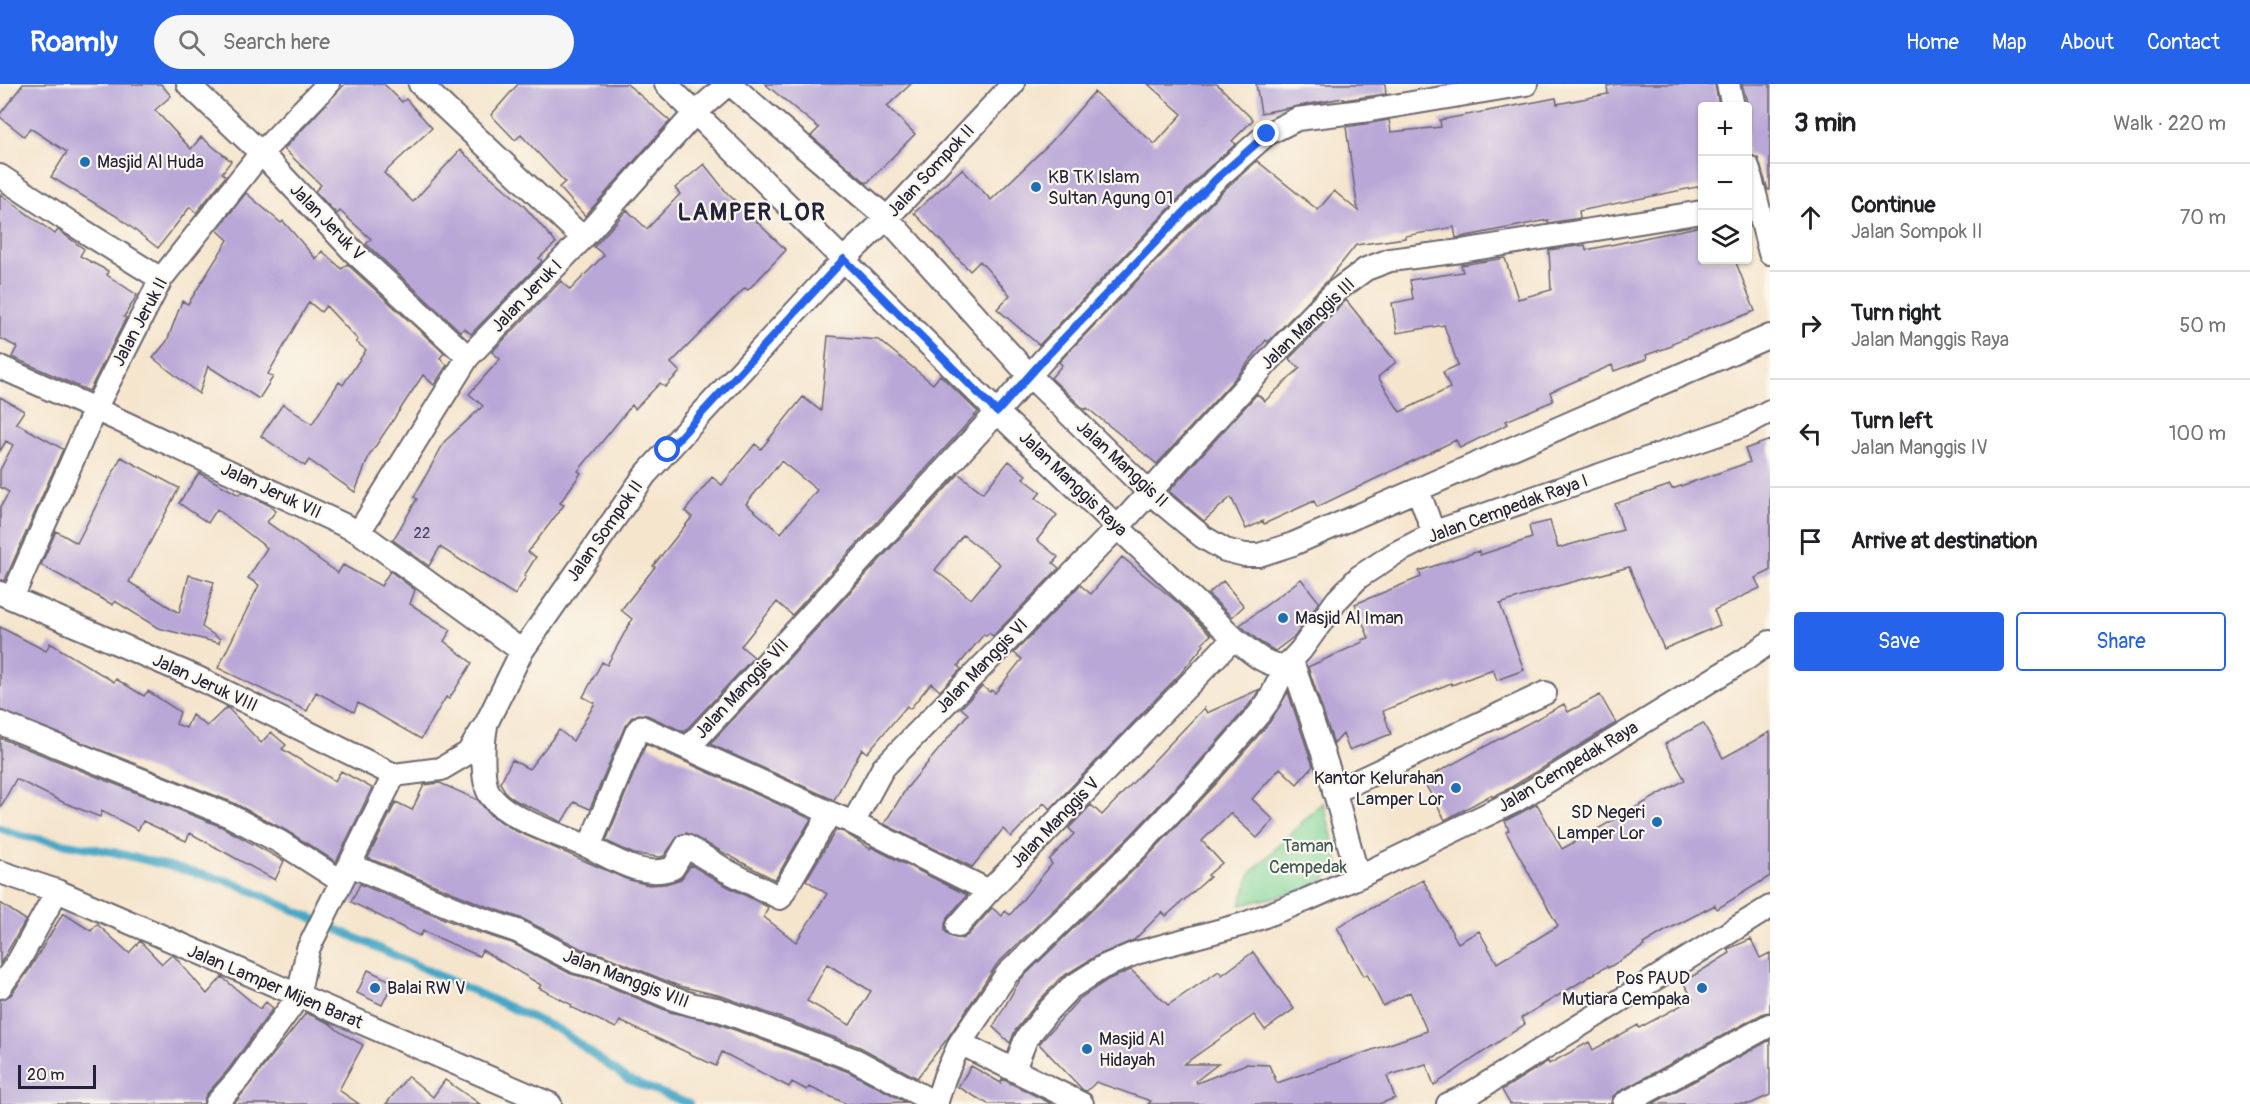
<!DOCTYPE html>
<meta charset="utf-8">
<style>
body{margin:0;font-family:Pangolin,sans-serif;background:#f6f6f6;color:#202124}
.controls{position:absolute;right:18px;top:18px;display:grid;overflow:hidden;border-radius:6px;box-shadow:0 2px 4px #0004}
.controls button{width:54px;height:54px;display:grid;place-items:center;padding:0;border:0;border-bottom:2px solid #e0e0e0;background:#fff;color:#202124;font:30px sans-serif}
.scale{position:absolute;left:18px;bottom:15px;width:78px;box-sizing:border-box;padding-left:6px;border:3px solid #22223b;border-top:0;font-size:16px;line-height:21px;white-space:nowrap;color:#22223b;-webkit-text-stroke:4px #fbf7ec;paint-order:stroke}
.stop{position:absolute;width:18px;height:18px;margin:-14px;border:4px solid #2563eb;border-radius:50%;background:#fff}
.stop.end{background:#2563eb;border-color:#fff;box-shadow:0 2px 6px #0008}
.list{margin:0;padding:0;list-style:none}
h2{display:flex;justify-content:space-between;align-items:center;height:78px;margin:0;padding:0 24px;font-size:26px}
h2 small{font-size:20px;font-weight:400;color:#757577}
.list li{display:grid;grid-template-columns:39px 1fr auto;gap:18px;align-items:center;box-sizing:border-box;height:108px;padding:0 24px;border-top:2px solid #e0e0e0}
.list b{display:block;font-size:22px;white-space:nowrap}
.list p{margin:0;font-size:20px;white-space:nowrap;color:#757577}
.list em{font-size:20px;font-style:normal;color:#757577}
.actions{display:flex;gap:12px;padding:18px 24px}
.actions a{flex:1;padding:14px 0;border:2px solid #2563eb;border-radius:6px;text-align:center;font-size:21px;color:#2563eb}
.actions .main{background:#2563eb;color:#fff}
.icon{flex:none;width:33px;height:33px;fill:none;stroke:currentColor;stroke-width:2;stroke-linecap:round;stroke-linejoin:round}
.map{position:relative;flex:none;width:1770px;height:1020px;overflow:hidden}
header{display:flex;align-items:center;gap:36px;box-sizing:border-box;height:84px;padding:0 30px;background:#2563eb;color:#fff}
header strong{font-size:28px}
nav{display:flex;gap:33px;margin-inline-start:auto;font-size:21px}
.search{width:420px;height:54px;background:#f6f6f6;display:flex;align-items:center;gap:15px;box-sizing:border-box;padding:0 21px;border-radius:33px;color:#757577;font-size:22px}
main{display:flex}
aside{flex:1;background:#fff}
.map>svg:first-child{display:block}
</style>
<header>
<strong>Roamly</strong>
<div class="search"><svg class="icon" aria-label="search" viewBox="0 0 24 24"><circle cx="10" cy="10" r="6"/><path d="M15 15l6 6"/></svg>Search here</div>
<nav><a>Home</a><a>Map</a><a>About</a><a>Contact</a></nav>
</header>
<main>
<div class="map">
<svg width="1770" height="1020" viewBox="0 0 1770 1020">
<rect width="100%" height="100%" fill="#fbf7ec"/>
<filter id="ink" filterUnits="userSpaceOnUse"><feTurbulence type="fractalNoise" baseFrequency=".0167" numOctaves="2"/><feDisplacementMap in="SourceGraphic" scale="12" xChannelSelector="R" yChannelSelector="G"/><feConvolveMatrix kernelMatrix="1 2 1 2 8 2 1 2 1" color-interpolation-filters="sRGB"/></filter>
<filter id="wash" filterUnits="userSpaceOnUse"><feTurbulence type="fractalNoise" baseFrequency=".008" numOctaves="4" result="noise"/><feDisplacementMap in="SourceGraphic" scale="24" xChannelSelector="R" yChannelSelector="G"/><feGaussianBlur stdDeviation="1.35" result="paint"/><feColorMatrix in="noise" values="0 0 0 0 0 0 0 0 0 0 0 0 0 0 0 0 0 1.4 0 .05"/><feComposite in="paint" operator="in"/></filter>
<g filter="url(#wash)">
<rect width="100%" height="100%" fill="#f5e5cd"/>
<path fill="#81d598" stroke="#527c6a" stroke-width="1.5" d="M1323 718 1339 780 1315 804 1240 821 1251 789Z"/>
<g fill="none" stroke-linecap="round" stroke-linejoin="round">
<path stroke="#46a7c6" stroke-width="8" d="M0 744 21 752 113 768 232 798 560 946 627 995 689 1020"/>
</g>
<g id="blocks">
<path fill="#b9a7d7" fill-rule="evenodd" d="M23 0H161L171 12 155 26 191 65 201 53 231 77 222 89 226 92 196 129 190 123 158 164 118 133 51 93 67 68 30 44 24 52 0 33V30Z
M345 0H384L402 18 406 15 432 44 384 89 413 118 460 66 524 122 556 159 539 174 542 177 471 250 464 244 461 248 366 160 371 155 340 127 337 130 331 124 315 107 321 101 284 65Z
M518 0H627L670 37 585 132 559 103 565 98 521 51 515 56 491 31Z
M765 0H911L887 22 915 50 867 99 811 52 819 44Z
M1148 0H1217L1253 36 1232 57 1236 60 1206 86 1039 261 997 225 1010 211 980 177 970 187 914 129 962 85 991 116 1052 57 1094 8 1155 60 1182 30Z
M1256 0H1385L1386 10 1343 16V14L1261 29Z
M1620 0H1715L1719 22H1702V102L1579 127 1580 134 1548 139V136L1456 154 1454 143 1405 152V154L1356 161 1329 195 1268 258 1266 256 1239 290 1157 380 1087 324 1085 326 1051 294 1062 281 1059 278 1225 105 1257 77 1318 126 1334 107 1358 127 1346 43 1389 36 1391 48 1441 43 1440 36 1556 14 1557 20 1608 10 1607 2Z
M1742 0H1770V106H1768L1758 74 1748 70V22Z
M704 80 727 109 786 166 748 206 745 204 671 279 680 288 665 303 660 299 635 325 632 321 578 387 581 389 560 419 564 421 528 468 536 473 524 492 526 493 515 511 440 463 429 482 393 456 417 415 414 413 445 357 483 322 469 310 500 275 492 268 561 197 570 206 604 171 594 163 627 126 647 145 680 110 675 104Z
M246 109 281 139 283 137 316 175 322 167 342 185 347 180 444 269 440 274 447 281 434 301 423 291 369 372 355 408 309 376 305 382 261 352 283 320 312 340 339 298 343 301 366 266 356 258 358 256 326 222 321 228 309 218 268 290 273 293 259 315 208 282 199 310 153 274 167 257 182 217 188 220 228 156 217 146Z
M0 110 55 150 58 146 84 165 80 172 108 187 107 191 137 211 124 233 126 234 89 307 12 273 17 263 0 254Z
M1702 142V176H1735L1755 227 1672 259V262L1646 271 1647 275 1614 287 1612 281 1550 308 1553 317 1506 337 1508 340 1460 364 1456 356 1317 423 1314 417 1264 440 1263 437 1246 445 1231 413 1204 437 1169 407 1257 310 1265 317 1300 284 1289 275 1346 216 1396 278 1378 293 1400 328 1450 304 1443 288 1458 281 1444 241 1397 249 1392 219 1413 215 1410 196 1463 188 1461 181 1505 174 1518 215 1551 206 1549 166 1585 161 1586 166Z
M828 252 879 256 933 300 940 291 978 328 792 531 777 518 741 562 754 573 684 648 647 631 639 630 632 633 625 642 590 725 574 718 562 738 517 717 507 710 500 699 512 676 529 685 559 646 573 657 595 619 583 613 602 578 607 581 632 535 621 526 655 483 653 482 692 433 685 427 712 393 722 401 755 360 761 365 803 313 821 327ZM781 377 817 406 781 449 746 420Z
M0 313 24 327 16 339 63 365 5 496H0V424L9 408 0 403V386L13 361 6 357 0 367Z
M1770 356V487L1755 494 1760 504 1714 526 1720 541 1664 565 1629 483 1546 505 1500 520 1524 586 1497 596 1493 585 1452 601 1451 599 1383 627 1391 650 1349 666 1343 650 1334 660 1308 583 1363 558 1362 556 1369 554 1355 520 1421 493 1419 487 1479 467 1480 471 1532 454 1529 442 1550 437 1558 464 1623 446 1615 420 1670 401 1672 405 1750 378 1745 365Z
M121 373 179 404 129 498 179 529 189 491 214 498 202 543 220 555 219 559 158 544 115 517 113 521 41 481 56 447 77 459Z
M1009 377 1026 391 1023 394 1041 408 1036 414 1057 431 1037 456 1058 473 1053 479 1059 484 993 552 989 549 986 552 984 550 958 582 961 585 940 607 931 599 910 625 907 622 867 669 862 665 834 716 710 660 959 390 983 409ZM963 451 1000 480 971 515 935 486Z
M199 389 239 411 241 408 269 421 276 427 267 438 338 489 343 481 381 502 390 487 415 506 410 520 451 546 444 557 472 579 449 615 446 613 421 655 358 619 354 628 316 608 307 627 218 584 259 501 248 494 267 464 217 425 208 439 179 419Z
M1122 473 1177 518 1211 551 1202 559 1204 561 1181 589 1050 725 1044 719 1011 753 1003 745 972 783 884 740 906 705 968 630 961 624 982 602 990 608 991 606 995 609 1022 575 1014 569 1080 501 1091 510Z
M1301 495 1319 518 1295 552 1275 567 1260 558 1240 541Z
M1223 497 1244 522 1232 533 1208 510Z
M0 543 46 567 50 559 114 598 116 595 144 612 148 607 180 628 176 640 186 644 192 631 207 642 227 623 261 659 271 648 286 661 282 665 335 697 341 687 372 704 336 778 287 747 234 719 0 626Z
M1260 605 1248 622 1195 683 1131 751 997 880 947 955 917 994 860 963 722 912 679 902 603 871 582 865 523 835 481 820 368 774 396 718 412 726 424 701 440 699 478 716 490 731 516 747 626 795 649 801 665 800 681 795 691 781 721 799 768 823 764 833 796 858 827 810 806 796 836 746 844 748 870 765 871 763 967 811 948 833 945 840V847L950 852 962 855 968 851 992 824 1002 832 1005 827 1010 831 1052 780 1049 776 1074 750 1069 744 1091 721 1102 731 1204 624 1207 629ZM827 880 871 907 850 941 807 917Z
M1288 608 1313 682 1297 700 1280 684 1252 715 1274 736 1257 754 1230 729 1202 757 1222 779 1208 791 1210 793 1166 832 1162 828 1134 856 1096 872 1060 894 1037 919 1015 947 1010 959 993 943 1020 896 1151 769 1215 701 1270 638Z
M1600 611 1616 639 1510 704 1492 713 1491 711 1445 736 1423 696 1564 620 1568 628Z
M1703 639 1723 674 1770 648V792L1717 825 1715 821 1665 847 1643 860 1644 862 1608 884 1607 882 1521 934 1525 940 1434 1001 1426 980 1387 992 1395 1014 1379 1020H1148L1151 1017 1096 998 1087 1007 1083 1006 1039 960 1079 915 1109 895 1131 886 1168 921 1219 887 1222 891 1253 868 1294 925 1265 946 1254 931 1184 980H1218L1196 997 1197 999 1246 980 1269 981 1277 999 1427 947 1410 908 1383 922 1367 890 1364 892 1337 843 1423 796 1458 859 1479 847 1497 879 1558 842 1506 748 1509 746 1505 737 1537 720 1562 765 1685 696 1665 660Z
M0 654 222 743 284 777 275 796 190 749 186 757 143 737 138 746 102 727 100 733 65 719 16 695 0 724Z
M646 660 811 735 775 796 687 749 679 751 664 772 660 773 634 770 606 757Z
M360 800 471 846 512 859 571 890 594 896 670 928 713 938 849 988 906 1018 847 1020 809 1003 807 1006 792 998 789 1003 722 968 716 982 620 937 616 944 571 923 572 921 539 904 541 901 482 866 479 872 423 847 420 852 351 818Z
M0 819 26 836 0 880Z
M63 829 91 847 97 840 129 869 140 857 162 880 172 871 175 873 207 910 222 893 260 925 266 918 273 924 228 986 206 1011 203 1020H0V916L11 911 29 886Z
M1751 855 1760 874 1770 869V928L1764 929 1618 1008 1612 1013 1611 1020H1510L1502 1006 1548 977 1549 980 1589 958 1593 966 1638 941 1639 944 1693 915 1683 898 1730 869 1728 865Z
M368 886 393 898 382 921 357 909Z
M306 929 329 939 340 948 363 961 339 1006 359 1020H234Z
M1770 956V1011L1750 1020H1652Z
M971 982 1001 999 1002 995 1052 1020H988L958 1003Z
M408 992 433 1013 445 996 480 1020H386Z"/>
</g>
</g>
<g filter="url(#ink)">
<use href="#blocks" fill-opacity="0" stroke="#6c666e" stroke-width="1.5"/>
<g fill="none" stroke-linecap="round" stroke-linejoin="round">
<g stroke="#6c666e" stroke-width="26">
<path id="minor" d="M188 0 261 69 354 168 468 273
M420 0 583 154
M666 0 997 328 1234 554C1250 567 1264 582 1286 582
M730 0 887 134 1029 291 1150 409 1203 453 1225 466 1245 471H1259L1293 460 1770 252
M1728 0 1733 22
M1748 83 1770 169
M0 92 74 141 161 195
M0 283 95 325 359 448 522 567
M1418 406 1434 450
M359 448 468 273 583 154 696 28 728 0
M0 509 198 594 394 691
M12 514 95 325 161 195 261 69 328 0
M1234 554 989 807 853 739 883 684 1118 443 1287 257 1336 207 1366 185 1390 176 1461 167 1702 128
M1292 577 1329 687 1358 793
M0 639 228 731 280 758 341 797
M486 642C483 658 481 698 490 711 508 736 561 751 589 763L637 647 641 643 830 729
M688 664 992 334 1045 274 1216 95 1267 50 1297 35 1370 26 1526 0
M1334 708 1545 609
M589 763C615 776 643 795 673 784L686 762 727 787 780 814 830 729 844 735
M350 781 476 833 517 847 577 878 598 883 674 915 694 921 717 925 855 976 937 1020
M0 788 57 807 550 1020
M958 842 989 807
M0 903 18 878 57 807
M960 959 1007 890 1141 760 1205 692 1259 630 1270 615 1286 582 1301 566 1337 516 1359 493 1394 470 1441 446 1742 342 1770 327
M1014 985 1026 955 1048 927 1070 904 1103 883 1136 869 1244 840 1306 816 1358 793 1517 716 1746 575 1770 558
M216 1020 239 994 298 913 308 865 394 691 441 685 468 669 487 638 522 567 645 391 844 175 887 134 1013 0
M936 1020 945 992 960 959 1082 1020
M1448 1020 1470 1010 1770 823
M1624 1020 1770 941"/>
</g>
<use href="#minor" stroke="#fff" stroke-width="22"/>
</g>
</g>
<g fill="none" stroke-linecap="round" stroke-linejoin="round" filter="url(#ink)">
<path stroke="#2563eb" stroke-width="8" d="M668 366 844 175 997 328 1045 274 1216 95 1267 50"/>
</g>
<g fill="#1f6fb2" stroke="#fbf7ec" stroke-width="2">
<circle cx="85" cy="78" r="6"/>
<circle cx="1036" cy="103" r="6"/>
<circle cx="1283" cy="534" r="6"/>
<circle cx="1456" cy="704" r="6"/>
<circle cx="1657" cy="738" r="6"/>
<circle cx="375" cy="904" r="6"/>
<circle cx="1702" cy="904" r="6"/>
<circle cx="1087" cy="965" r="6"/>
</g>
<g text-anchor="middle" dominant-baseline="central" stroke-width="4.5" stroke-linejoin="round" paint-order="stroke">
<g font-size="15" fill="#484362">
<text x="422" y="449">22</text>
</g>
<g font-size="18" fill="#22223b" stroke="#fbf7ec" text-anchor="start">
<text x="97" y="78">Masjid Al Huda</text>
<text x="1048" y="93">KB TK Islam<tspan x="1048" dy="21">Sultan Agung 01</tspan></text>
<text x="1295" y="534">Masjid Al Iman</text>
<text x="1444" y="694" text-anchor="end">Kantor Kelurahan<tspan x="1444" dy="21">Lamper Lor</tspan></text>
<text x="1645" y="728" text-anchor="end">SD Negeri<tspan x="1645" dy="21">Lamper Lor</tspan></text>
<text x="1690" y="894" text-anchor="end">Pos PAUD<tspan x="1690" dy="21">Mutiara Cempaka</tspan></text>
<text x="387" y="904">Balai RW V</text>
<text x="1099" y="955">Masjid Al<tspan x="1099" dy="21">Hidayah</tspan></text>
</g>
<g font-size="18" fill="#22223b" stroke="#fbf7ec">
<text transform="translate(931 87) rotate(-47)">Jalan Sompok II</text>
<text transform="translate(327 138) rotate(46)">Jalan Jeruk V</text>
<text transform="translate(527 212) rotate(-46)">Jalan Jeruk I</text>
<text transform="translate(140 238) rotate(-62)">Jalan Jeruk II</text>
<text transform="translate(1308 240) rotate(-44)">Jalan Manggis III</text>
<text transform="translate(1122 380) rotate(43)">Jalan Manggis II</text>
<text transform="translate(1073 400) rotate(44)">Jalan Manggis Raya</text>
<text transform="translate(271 407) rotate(25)">Jalan Jeruk VII</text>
<text transform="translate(1508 425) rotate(-20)">Jalan Cempedak Raya I</text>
<text transform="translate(605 447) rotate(-55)">Jalan Sompok II</text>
<text transform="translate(982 582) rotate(-46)">Jalan Manggis VI</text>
<text transform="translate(205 599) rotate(25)">Jalan Jeruk VIII</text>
<text transform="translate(742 605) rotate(-47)">Jalan Manggis VII</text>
<text transform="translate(1568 683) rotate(-31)">Jalan Cempedak Raya</text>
<text transform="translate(1055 739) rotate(-46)">Jalan Manggis V</text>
<text transform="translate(626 895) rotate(21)">Jalan Manggis VIII</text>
<text transform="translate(275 903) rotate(23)">Jalan Lamper Mijen Barat</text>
</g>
<g font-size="18" fill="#3e5857" stroke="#fbf7ec">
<text x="1308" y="762">Taman<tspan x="1308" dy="21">Cempedak</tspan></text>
</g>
<g font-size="24" font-weight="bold" letter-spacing="1.5" fill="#22223b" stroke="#fbf7ec">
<text x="752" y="128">LAMPER LOR</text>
</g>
</g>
</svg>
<div class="controls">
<button>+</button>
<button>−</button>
<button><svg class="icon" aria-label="layers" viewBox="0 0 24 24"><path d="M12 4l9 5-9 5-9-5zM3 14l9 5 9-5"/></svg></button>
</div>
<div class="scale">20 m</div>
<div class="stop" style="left:668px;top:366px"></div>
<div class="stop end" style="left:1267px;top:50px"></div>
</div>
<aside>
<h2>3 min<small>Walk · 220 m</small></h2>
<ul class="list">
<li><svg class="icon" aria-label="ahead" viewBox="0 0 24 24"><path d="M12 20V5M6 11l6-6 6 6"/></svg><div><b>Continue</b><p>Jalan Sompok II</p></div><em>70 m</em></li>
<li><svg class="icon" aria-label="right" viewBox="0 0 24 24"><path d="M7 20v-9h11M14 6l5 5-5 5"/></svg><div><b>Turn right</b><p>Jalan Manggis Raya</p></div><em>50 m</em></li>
<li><svg class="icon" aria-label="left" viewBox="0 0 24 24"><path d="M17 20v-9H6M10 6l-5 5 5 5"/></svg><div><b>Turn left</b><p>Jalan Manggis IV</p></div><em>100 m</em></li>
<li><svg class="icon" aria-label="arrive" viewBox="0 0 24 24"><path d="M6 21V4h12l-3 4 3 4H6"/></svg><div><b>Arrive at destination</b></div></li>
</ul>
<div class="actions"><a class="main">Save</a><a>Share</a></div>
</aside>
</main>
